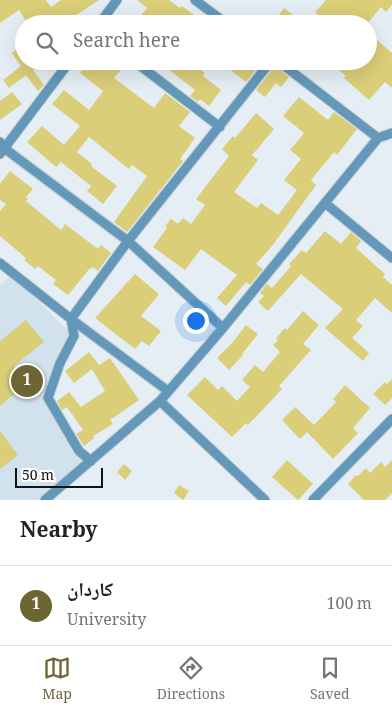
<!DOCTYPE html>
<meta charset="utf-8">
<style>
body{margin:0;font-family:Georgia,"Noto Naskh Arabic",serif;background:#f2f2f2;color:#202124}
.scale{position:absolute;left:15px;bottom:12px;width:88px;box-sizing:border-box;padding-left:5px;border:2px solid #111416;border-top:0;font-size:14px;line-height:18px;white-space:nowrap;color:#111416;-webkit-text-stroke:4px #fff;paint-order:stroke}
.you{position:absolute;left:195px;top:320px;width:18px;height:18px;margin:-12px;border:4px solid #fff;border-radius:50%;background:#1a73e8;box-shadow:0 0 0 8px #1a73e833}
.badge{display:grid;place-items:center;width:32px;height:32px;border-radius:50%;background:#6d6532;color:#fff;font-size:16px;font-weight:700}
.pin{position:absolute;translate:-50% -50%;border:2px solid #fff;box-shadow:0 1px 5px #0006}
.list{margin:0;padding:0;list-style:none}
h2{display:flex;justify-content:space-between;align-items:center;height:65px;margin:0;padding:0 20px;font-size:21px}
h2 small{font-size:16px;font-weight:400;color:#757577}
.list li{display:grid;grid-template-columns:32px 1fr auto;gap:15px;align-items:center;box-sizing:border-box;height:80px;padding:0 20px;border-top:1px solid #e0e0e0}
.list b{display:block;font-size:19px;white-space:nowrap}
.list p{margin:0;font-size:16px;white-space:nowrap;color:#757577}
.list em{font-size:16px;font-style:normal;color:#757577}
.icon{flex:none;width:28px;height:28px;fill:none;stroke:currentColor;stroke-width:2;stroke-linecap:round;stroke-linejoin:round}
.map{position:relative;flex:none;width:392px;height:500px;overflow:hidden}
.search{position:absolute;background:#fff;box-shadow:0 5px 20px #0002;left:15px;right:15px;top:15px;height:55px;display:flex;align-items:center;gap:12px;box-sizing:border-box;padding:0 18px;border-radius:28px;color:#757577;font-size:19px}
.sheet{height:145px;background:#fff}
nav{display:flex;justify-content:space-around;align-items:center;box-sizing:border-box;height:70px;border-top:1px solid #e0e0e0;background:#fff;font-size:14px;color:#757577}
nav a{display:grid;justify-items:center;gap:2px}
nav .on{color:#6d6532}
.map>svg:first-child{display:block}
</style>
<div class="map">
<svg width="392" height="500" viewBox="0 0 392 500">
<rect width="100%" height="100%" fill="#e5eef4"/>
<path fill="#d2e2ed" d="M11 275 74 336 48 398 91 461 45 500H0V285Z"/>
<path fill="#dace79" d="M0 0H46L51 7 61 0H99L66 22 65 19 58 24 54 20 48 24H28L19 10 0 23Z
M137 0H169L180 8 182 6 206 24H134L147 8Z
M326 0H392V5L386 12 381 7 367 24H329L315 12Z
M284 8 297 18 293 24H276L279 20 277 18Z
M368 32 392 53V88L385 82 369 100 344 78 346 76 329 61H368Z
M24 44V61H46L33 70 44 85 38 91 26 75 9 88 3 80 21 66 12 53Z
M89 61H112L122 68 114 78 154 108 165 93 190 112 179 126 195 138 180 159 183 161 127 232 114 222 147 176 132 165 129 169 89 137 77 152 92 164 91 166 117 186 103 204 87 191 91 186 61 162 56 167 27 142 42 126 64 145 80 126 52 104 64 90 89 110 103 91 80 73Z
M158 61H189L205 73 203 76 221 90 209 106 200 99 198 102 190 96 195 90Z
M219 61H263L246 82Z
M275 66 289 77 281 87 276 83 265 97 256 90Z
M12 92 22 104 0 120V101Z
M299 97 328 120 334 112 357 129 337 155 334 152 311 180 316 185 272 246 256 264 263 269 250 285 246 282 226 306 217 298 237 275 201 249 185 270 153 247 167 228 165 226 171 219 178 224 183 218 191 224 205 205 196 199 229 156 222 149 233 136 235 138 256 113 274 129 252 155 258 160 234 192 257 208 261 203 278 215 297 190 284 180 301 159 290 150 304 133 283 116Z
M10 171 33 189 26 197 28 199 26 201 61 230 65 224 98 249 101 245 111 253 98 271 93 267 91 269 90 268 68 295 53 284 56 280 38 266 35 269 24 260 26 258 0 236V211L6 204 0 200V184Z
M325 231 341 244 351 232 361 241 356 248 385 274 383 277 392 285V313L375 298 356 320 363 326 352 338 369 353 363 361 325 328 343 309 301 274 268 311 258 302 264 296 260 293 267 284 272 288 291 266 289 264 302 250 306 253Z
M135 274 159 294 141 316 161 331 149 346 142 341 135 349 95 318Z
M303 311 319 325 303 344 311 350 279 386 282 389 269 403 248 425 246 423 232 437 187 395 205 377 218 390 222 386 237 401 250 387 242 380 255 365 263 372 280 352 273 345 278 340 276 338 285 328 287 330Z
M26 320 44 342 14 366 27 383 0 406V341Z
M246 325 258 334 242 354 243 355 229 370 217 358 233 342Z
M89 352 99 365 93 369 110 358 139 400 110 420 113 424 93 436 94 438 84 446 76 434 83 430 67 407 62 410 57 401 69 392 81 407 105 391 92 369 74 383 65 371Z
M392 379V398L385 405 373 394 385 382 387 384Z
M345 385 370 408 353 428 358 433 333 459 307 432 300 439 282 420 295 407 314 425 336 402 333 399Z
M0 431 18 455 0 469Z
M287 460 313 484 298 500 272 477Z
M392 460V493L385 500H364L348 484 356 475 358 476 366 468 370 473 381 462 385 467Z
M124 464 132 471 125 480 117 472Z
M179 485 189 491 183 500 174 493Z"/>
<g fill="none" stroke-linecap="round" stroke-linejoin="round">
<g stroke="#c3cbd0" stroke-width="11">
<path id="minor" d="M195 0 227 24
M99 24 117 0
M134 61 220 127
M278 61 378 138
M0 142 4 148 128 241 223 328
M0 154 70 61
M325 203 392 258
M0 263 71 319 168 391
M160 401 265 500
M91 461 79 451 48 398 60 363 74 336 71 319 128 241 271 61
M45 500 160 401 223 328 378 138 392 133
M313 500 392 419"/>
</g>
<use href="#minor" stroke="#6398ba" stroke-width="9"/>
</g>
</svg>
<div class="scale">50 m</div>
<div class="you"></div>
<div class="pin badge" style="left:27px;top:381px">1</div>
<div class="search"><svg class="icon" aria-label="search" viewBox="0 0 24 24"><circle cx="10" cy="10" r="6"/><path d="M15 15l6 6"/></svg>Search here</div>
</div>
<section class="sheet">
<h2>Nearby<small></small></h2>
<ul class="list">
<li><span class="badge">1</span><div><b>کاردان</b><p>University</p></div><em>100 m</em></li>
</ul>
</section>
<nav>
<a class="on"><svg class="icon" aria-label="map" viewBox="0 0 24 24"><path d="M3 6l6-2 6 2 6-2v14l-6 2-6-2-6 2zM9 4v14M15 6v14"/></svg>Map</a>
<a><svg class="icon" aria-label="directions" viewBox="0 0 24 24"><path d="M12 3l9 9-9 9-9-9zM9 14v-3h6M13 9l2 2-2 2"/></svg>Directions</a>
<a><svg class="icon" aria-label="saved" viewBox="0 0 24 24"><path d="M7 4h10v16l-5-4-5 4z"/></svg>Saved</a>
</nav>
